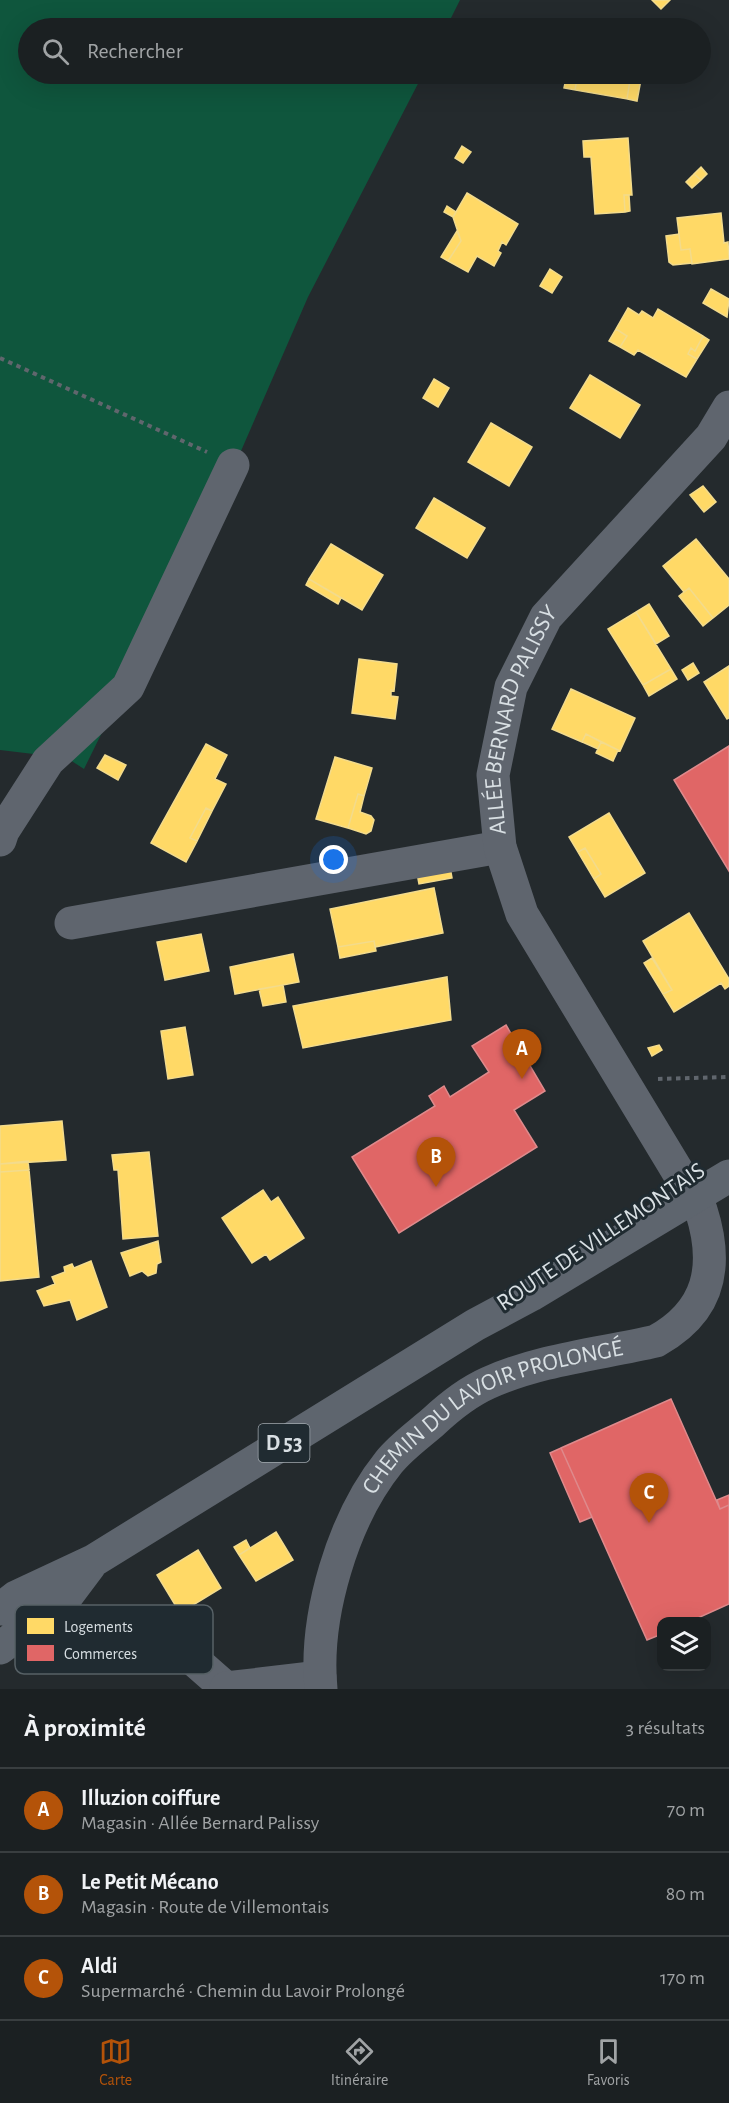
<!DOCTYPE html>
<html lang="fr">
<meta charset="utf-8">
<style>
body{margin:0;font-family:"Alegreya Sans",sans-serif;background:#24282a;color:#f1f3f6}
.controls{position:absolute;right:18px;bottom:18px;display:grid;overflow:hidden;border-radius:12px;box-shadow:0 6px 24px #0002}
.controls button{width:54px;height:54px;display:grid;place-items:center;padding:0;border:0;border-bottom:2px solid #393e40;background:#1b2022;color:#f1f3f6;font:30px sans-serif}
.you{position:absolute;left:334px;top:860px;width:21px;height:21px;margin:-15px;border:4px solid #fff;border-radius:50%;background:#1a73e8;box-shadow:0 0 0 9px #1a73e833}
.badge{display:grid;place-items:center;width:39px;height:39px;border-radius:50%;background:#b45309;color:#fff;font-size:20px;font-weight:700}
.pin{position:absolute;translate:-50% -50px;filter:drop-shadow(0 2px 3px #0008)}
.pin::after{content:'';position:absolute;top:32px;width:21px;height:18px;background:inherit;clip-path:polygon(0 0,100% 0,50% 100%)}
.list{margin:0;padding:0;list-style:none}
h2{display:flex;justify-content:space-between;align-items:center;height:78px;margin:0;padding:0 24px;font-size:26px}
h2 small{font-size:20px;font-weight:400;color:#a0a3a5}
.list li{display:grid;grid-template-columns:39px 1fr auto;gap:18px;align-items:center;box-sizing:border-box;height:84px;padding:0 24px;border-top:2px solid #393e40}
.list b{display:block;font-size:22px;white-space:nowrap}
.list p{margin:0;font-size:20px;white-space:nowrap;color:#a0a3a5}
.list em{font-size:20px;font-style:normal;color:#a0a3a5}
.icon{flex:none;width:33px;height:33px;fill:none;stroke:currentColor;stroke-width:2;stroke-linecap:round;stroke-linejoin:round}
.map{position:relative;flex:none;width:729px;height:1689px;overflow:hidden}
.search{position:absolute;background:#1b2022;box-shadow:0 6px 24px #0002;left:18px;right:18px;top:18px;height:66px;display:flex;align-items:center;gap:15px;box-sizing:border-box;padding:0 21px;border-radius:33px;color:#a0a3a5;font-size:22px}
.sheet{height:330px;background:#1b2022}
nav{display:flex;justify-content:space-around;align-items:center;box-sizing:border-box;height:84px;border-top:2px solid #393e40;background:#1b2022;font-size:16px;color:#a0a3a5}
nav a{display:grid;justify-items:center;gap:3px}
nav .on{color:#b45309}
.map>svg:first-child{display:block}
</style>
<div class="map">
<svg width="729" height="1689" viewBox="0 0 729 1689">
<rect width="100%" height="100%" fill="#242a2d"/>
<path fill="#0f563d" d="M0 0H460L446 28H28V74H423L308 297 241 451 84 769 67 758 0 750Z"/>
<path fill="#ffd966" stroke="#f3db8c" stroke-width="1.5" d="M652 0H670L661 9Z
M567 74H578L575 90 564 88Z
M578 74H631L627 99 575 90Z
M631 74H642L637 101 627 99Z
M628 138 632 195H624L625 212 595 214 591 157H584L583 141Z
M462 146 471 152 463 163 455 158Z
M701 167 707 174 701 180 694 174Z
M694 174 701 180 692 188 686 182Z
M467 193 518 224 506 245 502 242 498 251 501 253 494 266 477 256 468 272 448 261 461 241 453 217Z
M624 195H629L630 211 625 212Z
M447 206 456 212 453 217 444 212Z
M721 213 724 243 728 242 729 259 692 264 690 249 681 250 677 218Z
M457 231 461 241 448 261 441 257Z
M679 234 681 250 690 249 692 263 673 265 669 262 666 236Z
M550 269 562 277 552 293 540 286Z
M711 289 729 299 727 317 703 303Z
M628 308 639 315 642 311 653 318 658 309 703 336 695 351 691 348 688 354 697 359 686 377 638 350 634 355 620 347 627 336 616 329Z
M616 329 627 336 620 347 609 341Z
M703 336 709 340 697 359 688 354 691 348 695 351Z
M590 375 640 405 620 438 570 408Z
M434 379 449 388 438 407 423 398Z
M491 423 532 447 509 486 468 462Z
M703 486 716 502 704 512 690 495Z
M434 498 485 528 467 558 416 528Z
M696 539 729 579V605L713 618 689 588 684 592 663 566Z
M331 544 383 575 362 610 309 579Z
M309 579 341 598 338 604 306 585Z
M689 588 713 618 703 626 679 596Z
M649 604 669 636 656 644 636 612Z
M636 612 671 669 643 685 608 629Z
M359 659 397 664 394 691 391 690V696L398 697 395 719 352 713Z
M693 663 699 673 688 680 682 670Z
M729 666V718L727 719 704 682Z
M671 669 677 679 649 696 643 685Z
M571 689 635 718 620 751 586 734 582 742 552 729Z
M586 734 601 742 598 749 582 742Z
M601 742 618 750 613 761 596 753Z
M206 744 227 755 215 779 226 784 212 811 206 808 190 838 197 841 186 862 151 843Z
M105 755 126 765 118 780 97 768Z
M335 757 372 768 364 796 358 794 348 828 316 819Z
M358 794 364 796 360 812 371 816 374 820 371 831 366 834 348 828Z
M206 808 212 811 197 841 190 838Z
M609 813 645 873 605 897 594 879 601 874 585 848 578 852 569 837Z
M585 848 601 874 594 879 578 852Z
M449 862 452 878 419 884 416 868Z
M434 888 443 933 375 947 374 941 338 947 330 909Z
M689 913 729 979V986L725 989 721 983 674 1012 663 994 672 990 643 941Z
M201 934 209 971 165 980 157 942Z
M374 941 376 951 340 958 338 947Z
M293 954 299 982 235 994 230 967Z
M652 958 672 990 663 994 644 963Z
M447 977 451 1020 303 1048 293 1006Z
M283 985 286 1002 263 1006 259 989Z
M185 1027 193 1075 168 1079 161 1031Z
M659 1045 662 1050 652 1056 648 1048Z
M62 1121 66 1160 0 1164V1126Z
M149 1152 158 1236 123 1239 118 1170H114L112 1155Z
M28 1161 29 1170 0 1172V1164Z
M29 1170 39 1277 0 1281V1172Z
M263 1190 271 1202 278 1197 304 1238 270 1260 266 1254 252 1263 222 1218Z
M158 1241 161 1262 157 1264 156 1273 148 1276 142 1271 130 1276 121 1253Z
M91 1261 107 1307 77 1320 70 1300 44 1306 37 1291 55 1284 52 1277 65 1272 64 1267 72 1264 74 1268Z
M276 1532 293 1560 256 1581 239 1555Z
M246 1540 250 1548 239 1555 234 1547Z
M198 1550 221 1588 180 1613 157 1575Z"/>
<path fill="#e06666" stroke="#de8a8c" stroke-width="1.5" d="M729 746V871L674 780Z
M506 1025 545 1091 514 1110 537 1147 399 1233 352 1157 435 1106 429 1096 444 1086 450 1097 489 1072 472 1046Z
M671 1399 720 1509 729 1505V1604L689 1622H662V1634L647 1640 561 1448Z
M561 1448 592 1517 580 1522 550 1453Z
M729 1495V1505L720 1509 717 1500Z"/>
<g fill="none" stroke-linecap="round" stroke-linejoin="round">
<path stroke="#60666d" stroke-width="4" stroke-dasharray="4.5 4.5" stroke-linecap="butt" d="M0 358 207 452
M658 1079 729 1077
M93 1613 122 1624"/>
<g stroke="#5f656e" stroke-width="33">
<path d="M0 840 3 831 48 761 128 687 233 465"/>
<path d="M71 923 500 847"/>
<path d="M152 1623 227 1689"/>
<path d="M226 1688 320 1677"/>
<path id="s1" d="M321 1689C314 1616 343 1519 389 1462 401 1447 418 1435 433 1422 449 1407 468 1392 488 1383 542 1359 600 1354 656 1341 710 1311 719 1266 701 1210L522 914 500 847 493 775 511 687 546 617 711 437 729 407"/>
</g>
<path stroke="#5e656e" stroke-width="33" d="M0 1609 16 1597 93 1561 475 1325 531 1295 729 1176
M0 1648 63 1601 90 1565"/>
</g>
<g text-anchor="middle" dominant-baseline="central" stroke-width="6" stroke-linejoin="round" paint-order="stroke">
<rect fill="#202b31" stroke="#a1a9ae" stroke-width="1.5" x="258.5" y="1424" width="51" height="38" rx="4.5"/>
<g font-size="22" font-weight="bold" fill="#d8dfe3">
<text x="284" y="1443">D 53</text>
</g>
<g font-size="24" fill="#d8dfe3" stroke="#202b31">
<text stroke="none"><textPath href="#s1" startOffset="1244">ALLÉE BERNARD PALISSY</textPath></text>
<text transform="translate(601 1237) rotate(-34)">ROUTE DE VILLEMONTAIS</text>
<text stroke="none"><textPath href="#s1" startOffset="357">CHEMIN DU LAVOIR PROLONGÉ</textPath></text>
</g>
</g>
<rect x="15" y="1605" width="198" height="69" rx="9" fill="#202b31" stroke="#576166" stroke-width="1.5"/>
<rect x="27" y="1618" width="27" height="16" fill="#ffd966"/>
<rect x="27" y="1645" width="27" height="16" fill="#e06666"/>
<g font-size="16" fill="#d8dfe3">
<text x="64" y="1632">Logements</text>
<text x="64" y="1659">Commerces</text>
</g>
</svg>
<div class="controls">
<button><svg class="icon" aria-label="layers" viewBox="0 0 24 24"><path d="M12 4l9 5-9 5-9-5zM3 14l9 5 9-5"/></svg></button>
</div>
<div class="you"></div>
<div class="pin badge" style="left:522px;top:1079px">A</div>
<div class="pin badge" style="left:436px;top:1187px">B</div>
<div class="pin badge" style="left:649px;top:1523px">C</div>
<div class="search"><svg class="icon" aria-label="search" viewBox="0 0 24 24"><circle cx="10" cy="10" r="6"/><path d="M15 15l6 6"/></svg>Rechercher</div>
</div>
<section class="sheet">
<h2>À proximité<small>3 résultats</small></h2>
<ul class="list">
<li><span class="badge">A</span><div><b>Illuzion coiffure</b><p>Magasin · Allée Bernard Palissy</p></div><em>70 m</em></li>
<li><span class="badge">B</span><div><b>Le Petit Mécano</b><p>Magasin · Route de Villemontais</p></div><em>80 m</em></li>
<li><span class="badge">C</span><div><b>Aldi</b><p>Supermarché · Chemin du Lavoir Prolongé</p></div><em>170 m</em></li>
</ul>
</section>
<nav>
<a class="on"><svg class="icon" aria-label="map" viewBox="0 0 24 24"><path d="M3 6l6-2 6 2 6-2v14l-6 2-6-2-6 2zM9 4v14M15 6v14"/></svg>Carte</a>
<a><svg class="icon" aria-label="directions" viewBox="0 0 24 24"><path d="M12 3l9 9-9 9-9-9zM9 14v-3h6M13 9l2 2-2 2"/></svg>Itinéraire</a>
<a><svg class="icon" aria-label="saved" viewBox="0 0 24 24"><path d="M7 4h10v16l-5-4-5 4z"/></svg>Favoris</a>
</nav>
